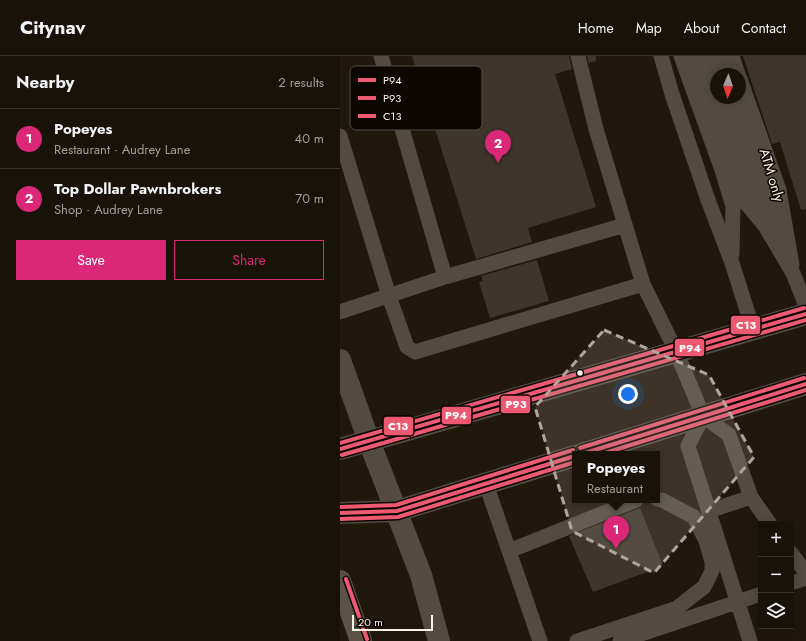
<!DOCTYPE html>
<meta charset="utf-8">
<style>
body{margin:0;font-family:Jost,sans-serif;background:#221b12;color:#f1f3f6}
.controls{position:absolute;right:12px;bottom:12px;display:grid;overflow:hidden;border-radius:0px;box-shadow:0 2px 10px #0003}
.controls button{width:36px;height:36px;display:grid;place-items:center;padding:0;border:0;border-bottom:1px solid #37322a;background:#191209;color:#f1f3f6;font:20px sans-serif}
.compass{position:absolute;left:370px;top:12px;width:36px;height:36px;border-radius:50%;background:#191209;box-shadow:0 2px 10px #0003;rotate:182deg}
.scale{position:absolute;left:12px;bottom:10px;width:81px;box-sizing:border-box;padding-left:4px;border:2px solid #fdf1e4;border-top:0;font-size:11px;line-height:14px;white-space:nowrap;color:#fdf1e4;-webkit-text-stroke:3px #0c0601;paint-order:stroke}
.you{position:absolute;left:288px;top:338px;width:14px;height:14px;margin:-10px;border:3px solid #fff;border-radius:50%;background:#1a73e8;box-shadow:0 0 0 6px #1a73e833}
.badge{display:grid;place-items:center;width:26px;height:26px;border-radius:50%;background:#db2777;color:#fff;font-size:13px;font-weight:700}
.pin{position:absolute;translate:-50% -33px;filter:drop-shadow(0 1px 2px #0008)}
.pin::after{content:'';position:absolute;top:21px;width:14px;height:12px;background:inherit;clip-path:polygon(0 0,100% 0,50% 100%)}
.popup{position:absolute;left:232px;top:395px;width:88px;height:52px;box-sizing:border-box;display:grid;place-content:center;border-radius:0px;background:#191209;filter:drop-shadow(0 1px 3px #0005);font-size:13px;white-space:nowrap;color:#9f9e9c}
.popup b{font-size:15px;color:#f1f3f6}
.popup::after{content:'';position:absolute;left:50%;top:100%;margin-left:-8px;border:8px solid transparent;border-top-color:#191209}
.list{margin:0;padding:0;list-style:none}
h2{display:flex;justify-content:space-between;align-items:center;height:52px;margin:0;padding:0 16px;font-size:17px}
h2 small{font-size:13px;font-weight:400;color:#9f9e9c}
.list li{display:grid;grid-template-columns:26px 1fr auto;gap:12px;align-items:center;box-sizing:border-box;height:60px;padding:0 16px;border-top:1px solid #37322a}
.list b{display:block;font-size:15px;white-space:nowrap}
.list p{margin:0;font-size:13px;white-space:nowrap;color:#9f9e9c}
.list em{font-size:13px;font-style:normal;color:#9f9e9c}
.actions{display:flex;gap:8px;padding:12px 16px}
.actions a{flex:1;padding:9px 0;border:1px solid #db2777;border-radius:0px;text-align:center;font-size:14px;color:#db2777}
.actions .main{background:#db2777;color:#fff}
.icon{flex:none;width:22px;height:22px;fill:none;stroke:currentColor;stroke-width:2;stroke-linecap:round;stroke-linejoin:round}
.map{position:relative;flex:none;width:466px;height:585px;overflow:hidden}
header{display:flex;align-items:center;gap:24px;box-sizing:border-box;height:56px;padding:0 20px;background:#191209;border-bottom:1px solid #37322a}
header strong{font-size:19px}
nav{display:flex;gap:22px;margin-inline-start:auto;font-size:14px}
main{display:flex}
aside{flex:1;background:#191209}
.map>svg:first-child{display:block}
</style>
<header>
<strong>Citynav</strong>
<nav><a>Home</a><a>Map</a><a>About</a><a>Contact</a></nav>
</header>
<main>
<aside>
<h2>Nearby<small>2 results</small></h2>
<ul class="list">
<li><span class="badge">1</span><div><b>Popeyes</b><p>Restaurant · Audrey Lane</p></div><em>40 m</em></li>
<li><span class="badge">2</span><div><b>Top Dollar Pawnbrokers</b><p>Shop · Audrey Lane</p></div><em>70 m</em></li>
</ul>
<div class="actions"><a class="main">Save</a><a>Share</a></div>
</aside>
<div class="map">
<svg width="466" height="585" viewBox="0 0 466 585">
<rect width="100%" height="100%" fill="#21180c"/>
<path fill="#3e362c" d="M72 0H229L232 13 215 18 256 151 188 172 192 186 136 203Z
M247 0H256V5L249 7Z
M403 0H466V153L461 154 440 86 432 88Z
M197 204 209 245 150 262 139 226 143 225 141 220Z
M300 452 323 510 253 536 229 480Z"/>
<g fill="none" stroke-linecap="round" stroke-linejoin="round">
<path stroke="#534b42" stroke-width="15" d="M41 0 105 221 285 169
M238 0 256 73 303 228 336 295 363 360 389 379 411 441
M321 0 332 38 368 144 392 207 413 273
M341 0 382 114 393 150 392 198
M355 0 395 112 405 146 425 170 453 217 466 250
M368 0 376 24
M380 0 386 18
M392 0 398 18
M400 23 439 134 452 209
M383 42 404 101 423 163
M394 42 438 170
M0 80 49 240 67 291 75 296 303 228
M0 256 105 221
M363 360 348 390 410 585
M146 428 200 585
M369 455 411 441 430 468
M169 495 296 444
M451 497 466 517
M451 527 466 522
M237 585 337 552 364 531 372 515V506L366 485 354 461 322 444 317 443
M280 585 421 538"/>
<path stroke="#534b42" stroke-width="22" d="M0 304 29 385 81 519 99 585
M0 393 54 378 466 258
M242 398 466 328
M0 457 57 455 235 400"/>
<path stroke="#5c5245" stroke-width="22" d="M0 525 21 585"/>
<g stroke="#0c0601" stroke-width="7">
<path id="bus-1" d="M0 393 466 258
M242 398 466 328
M0 457 57 455 235 400"/>
</g>
<g stroke="#0c0601" stroke-width="7">
<path id="bus-2" d="M262 398 466 334
M2 399 466 264
M0 463 58 461 235 406"/>
</g>
<g stroke="#0c0601" stroke-width="7">
<path id="bus-3" d="M0 387 464 252
M240 392 464 322
M0 451 56 449 233 394
M6 523 27 583"/>
</g>
<use href="#bus-1" stroke="#ec5970" stroke-width="4"/>
<use href="#bus-2" stroke="#ec5970" stroke-width="4"/>
<use href="#bus-3" stroke="#ec5970" stroke-width="4"/>
</g>
<path fill="#b0a598" fill-opacity="0.2" stroke="#b0a598" stroke-width="3" stroke-dasharray="8 5" stroke-linejoin="round" d="M264 274 369 319 414 401 314 517 232 475 195 351Z"/>
<circle fill="#fdf1e4" stroke="#0c0601" stroke-width="1.5" cx="240" cy="317" r="3.5"/>
<g text-anchor="middle" dominant-baseline="central" stroke-width="3" stroke-linejoin="round" paint-order="stroke">
<g font-size="14" fill="#fdf1e4" stroke="#0c0601">
<text transform="translate(432 119) rotate(73)">ATM only</text>
</g>
</g>
<rect x="10" y="10" width="132" height="64" rx="6" fill="#0c0601" stroke="#544c45" stroke-width="1"/>
<rect x="18" y="22" width="18" height="4" fill="#ec5970"/>
<rect x="18" y="40" width="18" height="4" fill="#ec5970"/>
<rect x="18" y="58" width="18" height="4" fill="#ec5970"/>
<g font-size="11" fill="#fdf1e4">
<text x="43" y="28">P94</text>
<text x="43" y="46">P93</text>
<text x="43" y="64">C13</text>
</g>
<g stroke="#0c0601" stroke-width="1.5">
<rect x="390" y="259" width="31" height="20" rx="4" fill="#ec5970"/>
<rect x="334" y="282" width="31" height="19" rx="4" fill="#ec5970"/>
<rect x="160" y="339" width="31" height="19" rx="4" fill="#ec5970"/>
<rect x="101" y="350" width="31" height="19" rx="4" fill="#ec5970"/>
<rect x="43" y="360" width="31" height="20" rx="4" fill="#ec5970"/>
</g>
<g font-size="11" text-anchor="middle" font-weight="bold" fill="#fff">
<text x="406" y="273">C13</text>
<text x="350" y="296">P94</text>
<text x="176" y="352">P93</text>
<text x="116" y="363">P94</text>
<text x="58" y="374">C13</text>
</g>
</svg>
<div class="controls">
<button>+</button>
<button>−</button>
<button><svg class="icon" aria-label="layers" viewBox="0 0 24 24"><path d="M12 4l9 5-9 5-9-5zM3 14l9 5 9-5"/></svg></button>
</div>
<svg class="compass" viewBox="-18 -18 36 36"><path d="M0-13l5 13h-10z" fill="#e53935"/><path d="M0 13l5-13h-10z" fill="#9f9e9c"/></svg>
<div class="scale">20 m</div>
<div class="you"></div>
<div class="pin badge" style="left:276px;top:493px">1</div>
<div class="popup"><b>Popeyes</b>Restaurant</div>
<div class="pin badge" style="left:158px;top:107px">2</div>
</div>
</main>
